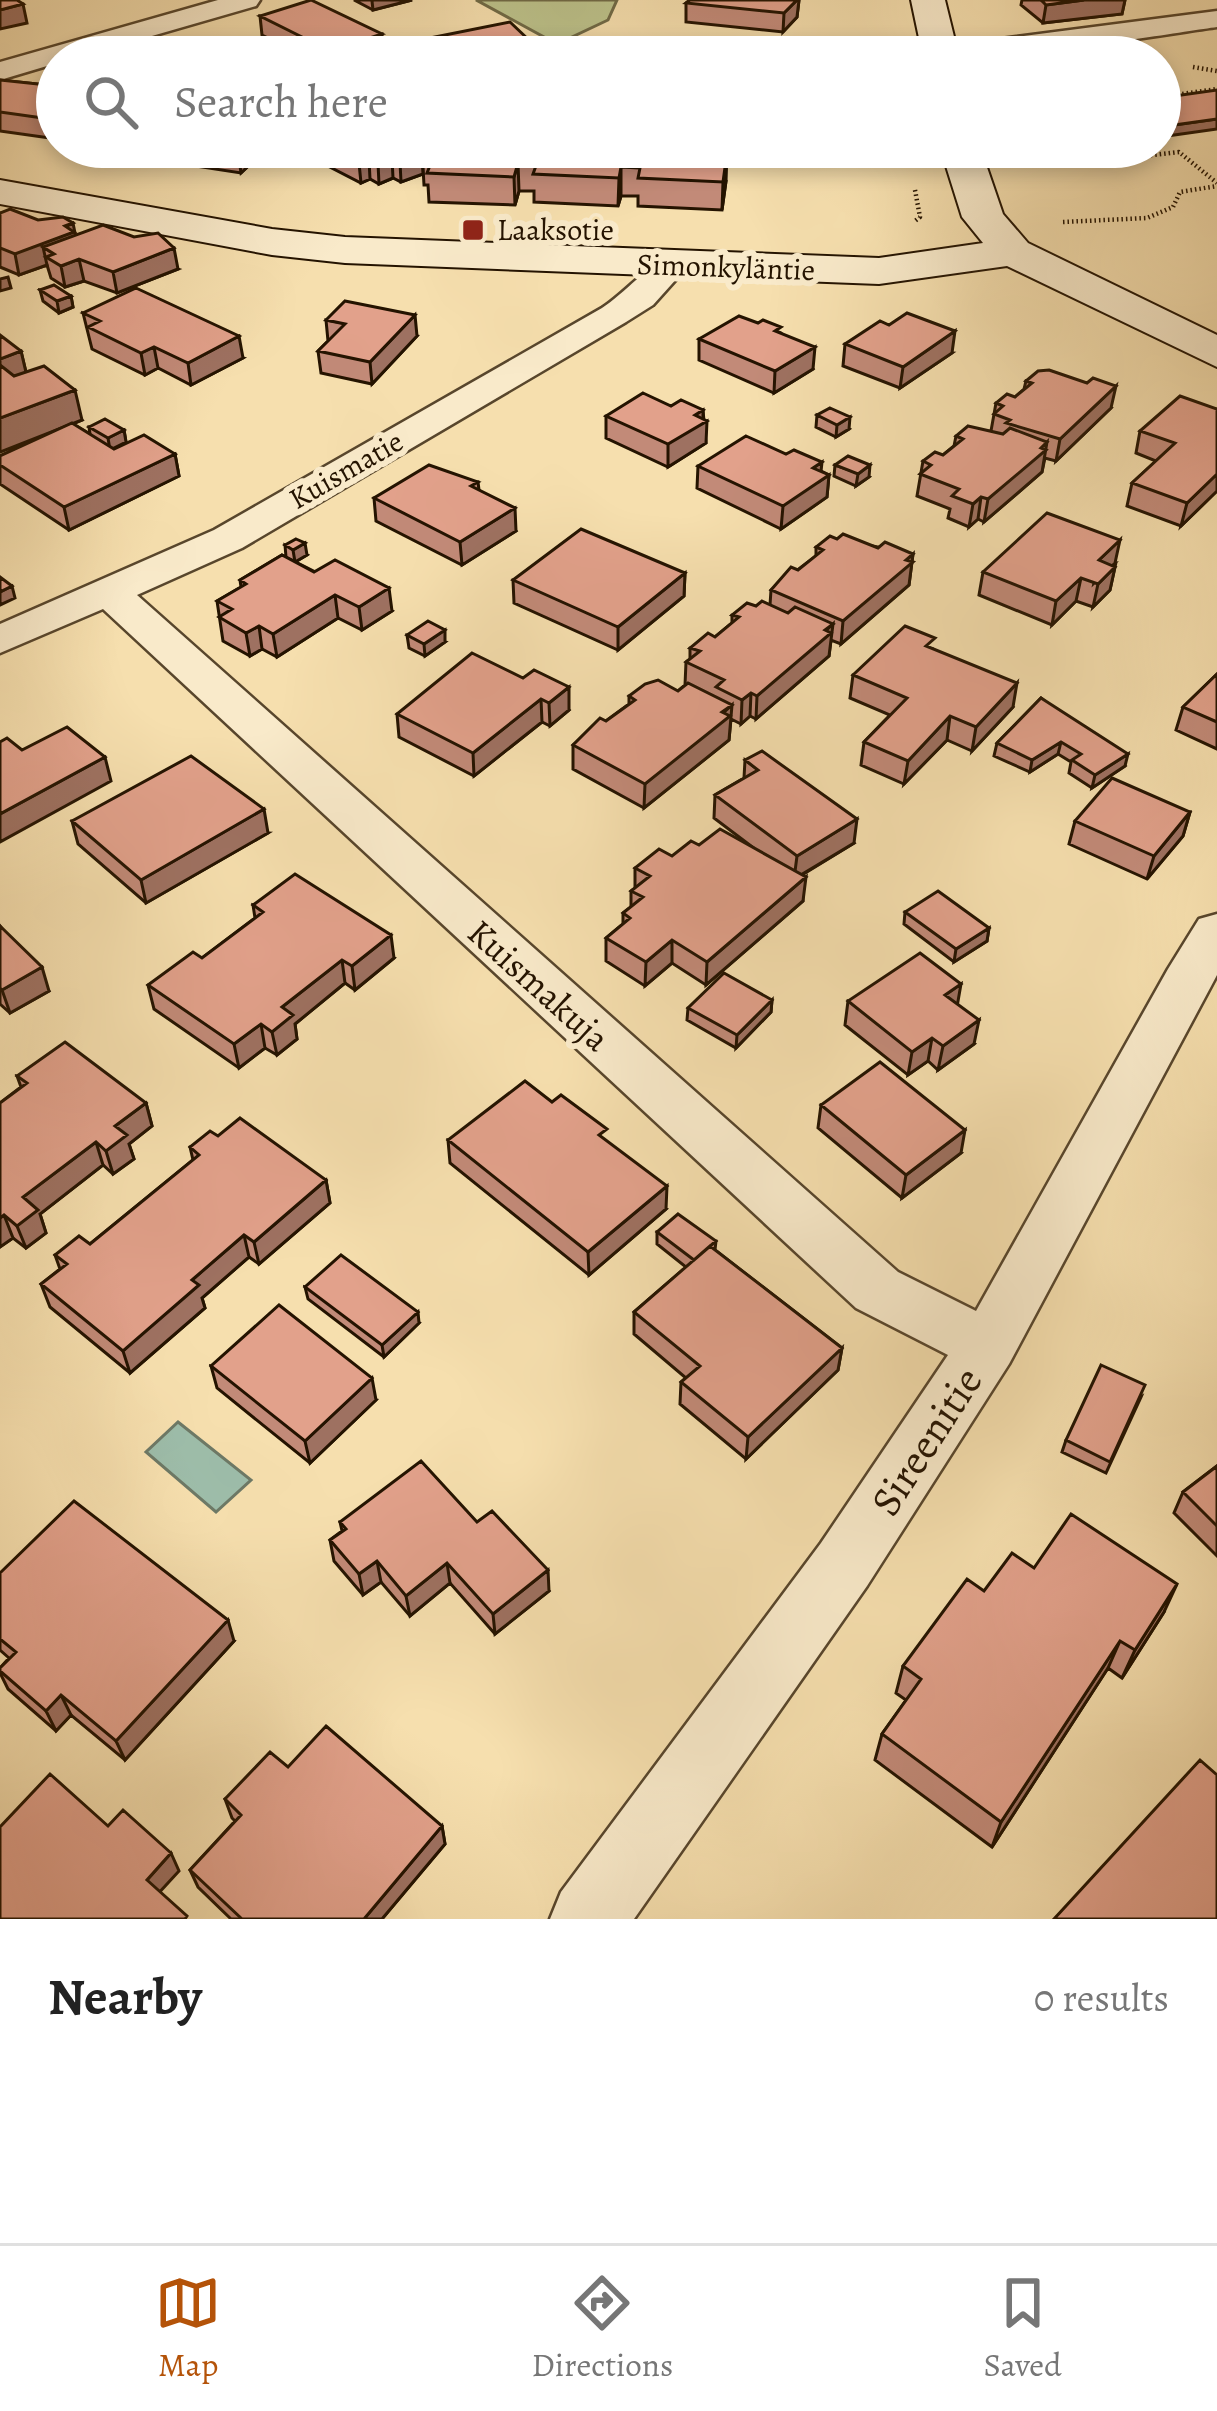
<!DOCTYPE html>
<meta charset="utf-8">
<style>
body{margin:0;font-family:Alegreya,serif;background:#f6f6f6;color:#222}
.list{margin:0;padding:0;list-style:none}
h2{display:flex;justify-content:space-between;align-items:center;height:156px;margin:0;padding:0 48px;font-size:51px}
h2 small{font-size:39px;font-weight:400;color:#767676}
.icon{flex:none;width:66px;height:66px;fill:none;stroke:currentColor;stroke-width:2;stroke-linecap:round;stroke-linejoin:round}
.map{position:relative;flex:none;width:1217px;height:1919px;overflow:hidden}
.search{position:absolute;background:#fff;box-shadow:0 6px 18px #0003;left:36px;right:36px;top:36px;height:132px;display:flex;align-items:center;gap:30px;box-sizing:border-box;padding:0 42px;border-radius:66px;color:#767676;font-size:45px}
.sheet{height:324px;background:#fff}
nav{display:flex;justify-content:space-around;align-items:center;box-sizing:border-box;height:168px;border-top:3px solid #e0e0e0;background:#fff;font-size:33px;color:#767676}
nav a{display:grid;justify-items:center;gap:6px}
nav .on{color:#b45309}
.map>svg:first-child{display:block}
</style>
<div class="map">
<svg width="1217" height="1919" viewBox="0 0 1217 1919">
<rect width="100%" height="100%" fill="#f6dfae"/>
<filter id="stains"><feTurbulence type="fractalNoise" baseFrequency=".00167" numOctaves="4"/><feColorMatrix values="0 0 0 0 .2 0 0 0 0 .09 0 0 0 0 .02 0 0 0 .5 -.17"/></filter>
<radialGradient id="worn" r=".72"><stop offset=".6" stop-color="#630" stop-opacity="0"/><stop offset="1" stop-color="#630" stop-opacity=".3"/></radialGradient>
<path fill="#bcc28b" stroke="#706a46" stroke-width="3" d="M476 0H617L608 20 557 44Z"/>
<path fill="#9dbdaa" stroke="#6d7966" stroke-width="3" d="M178 1422 251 1480 216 1512 146 1452Z"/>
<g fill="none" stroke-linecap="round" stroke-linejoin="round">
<g stroke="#58462c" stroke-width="5">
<path id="street" d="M218 0H260L256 6 79 57H57V63L0 80V62Z
M1217 11V27C1172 33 949 72 925 47L939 39H1001Z
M671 256 688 266 653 305 626 322 242 548 137 595 898 1272 976 1311 1168 969 1199 919 1217 914V975L1009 1364 867 1586 634 1919H550L561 1892 821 1543 948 1355 856 1308 103 609 0 653V624L214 530 602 308C623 295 652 261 671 256Z"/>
</g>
<g stroke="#241300" stroke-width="4">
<path id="secondary" d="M911 0H945L959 57H923Z
M940 147H980L1003 214 1028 243 1217 335V367L1007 266 879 284 345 263 272 255 0 204V180L272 229 345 237 879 258 983 243 962 217Z"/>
</g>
<path stroke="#241300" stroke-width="4.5" stroke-dasharray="1.5 3" stroke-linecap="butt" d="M1193 67 1217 71
M1160 97 1217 89
M1068 147 1082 157
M1016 158 1110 160 1179 152 1217 183
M915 190 920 217 915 221
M1063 222 1147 218 1173 207 1180 192 1217 186"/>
<use href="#street" fill="#f9eaca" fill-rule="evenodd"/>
<use href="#secondary" fill="#f9eaca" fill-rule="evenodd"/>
</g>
<path fill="#c28a78" stroke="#241300" stroke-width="3" d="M354 0H412L373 10Z
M690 0H799L797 17 783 32 686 22V3Z
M1022 0H1125L1122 14 1043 23 1021 5Z
M260 16 383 53 371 57H306L262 35Z
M0 80 57 86V139L0 131Z
M97 147H268L241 173 97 151Z
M324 147H523L542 149 626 147V154L726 181 722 210 638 206V196H621L618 206 534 202V191H519L515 205 429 202 428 185H424L423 168V174L401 182 393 178 379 184 370 179 361 183 326 165Z
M0 213 76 235 178 269 117 293 84 281 65 287 51 278 47 265 19 275 0 267Z
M40 290 71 296 73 307 59 313 43 301Z
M83 313 243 358 191 385 158 368 145 375 92 349Z
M326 320 417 336 372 384 321 373 318 351 328 341Z
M758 323 781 333 813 369 774 393 699 360V339Z
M845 344 952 353 900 388 843 366Z
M21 351 26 372 82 420 73 424 90 434 89 427 124 430 126 442 113 449 175 454 179 476 69 530 0 484V456L55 431 0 452Z
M1026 381 1111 408 1056 461 1045 458 1042 472 984 522 978 519 969 527 948 518 950 509 917 496 923 461 943 455 954 446 956 436 991 431 996 403 1015 397 1024 389Z
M671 406 703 410 706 443 668 467 606 438V416Z
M1217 409V491L1181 526 1127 506 1132 483 1156 461 1136 453 1140 431Z
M817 415 849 429 836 437 816 427Z
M835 465 869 477 856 486 834 476Z
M698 466 821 471 829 475 827 497 781 529 697 488Z
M478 482 479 490 516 531 462 565 376 521 374 498Z
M837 539 913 554 909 585 841 644 831 640 829 656 756 719 750 716 741 724 731 719 729 740 644 808 573 769V745L629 704V696L678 691 685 685 686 662 690 659V648L715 637 732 623V615L756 606 770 605 771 590 816 556V547Z
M285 545 307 555 295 562 286 557Z
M282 555 392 611 362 630 338 618 277 657 262 649 250 656 223 641 217 601 241 587 240 580Z
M1115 563 1112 566 1115 567 1110 590 1093 607 1076 601 1052 625 979 595 983 572Z
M685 573 684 596 618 650 514 603 513 580Z
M407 635 445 642 425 656 409 648Z
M933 649 1013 707 972 751 947 740 904 784 861 765 864 742 890 715 850 698 853 675Z
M1217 674V749L1176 730 1183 707Z
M523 678 569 710 550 726 542 722 474 776 399 737 397 714Z
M1041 698 1125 766 1092 788 1069 773 1071 762 1058 754 1030 772 994 756 997 743Z
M745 760 854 843 802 875 803 901 706 985 672 963 645 986 606 961V938L623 924V913L631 907V891L635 888V868L672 856 699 845 751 846 714 818 715 795 744 778Z
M1190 812 1183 836 1147 879 1069 844 1075 821Z
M72 821 268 833 146 903 78 844Z
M253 905 394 958 355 990 345 983 295 1024 297 1039 277 1055 265 1048 239 1068 154 1009 148 985 202 958 255 918Z
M905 912 989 928 987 941 954 962 904 924Z
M0 926 49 991 10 1013 0 1004Z
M772 1000 771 1012 736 1048 687 1020 688 1008Z
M848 1001 974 1044 938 1070 928 1061 908 1075 845 1025Z
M17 1076 146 1103 152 1126 129 1144 134 1159 113 1174 103 1165 40 1214 46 1233 26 1248 13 1238 0 1247V1103L21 1087Z
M821 1105 961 1153 902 1198 818 1128Z
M218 1136 326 1180 330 1203 259 1264 249 1257 202 1298 205 1308 130 1373 50 1307 41 1284 60 1269 55 1255 90 1244 193 1160 190 1147Z
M448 1140 666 1209 589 1275 450 1163Z
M657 1232 716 1241 715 1250 842 1348 838 1370 746 1459 680 1404 681 1382 686 1378 634 1334V1312L686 1267 657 1244Z
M305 1287 419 1323 384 1357 308 1299Z
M211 1366 376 1400 310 1463 217 1388Z
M1141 1397 1106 1473 1062 1452 1066 1440Z
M1217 1466V1556L1174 1513 1183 1492Z
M340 1522H477L549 1591 495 1634 450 1583 410 1616 381 1582 363 1595 334 1561 330 1540 342 1531Z
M1034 1568 1164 1612 1122 1678 1108 1668 992 1847 875 1760 882 1734 906 1700 896 1693 903 1666 984 1591Z
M0 1573 234 1641 125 1760 71 1715 56 1731 8 1689 0 1673V1668L9 1658 0 1650Z
M288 1767 442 1826 445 1844 382 1919H231L198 1887 190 1870 235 1821 232 1818 225 1799Z"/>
<path fill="#9e7161" stroke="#241300" stroke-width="3" d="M374 0H412L373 10 372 1Z
M797 0H799L797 17 783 32 784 13Z
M1084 0H1125L1122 14 1043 23 1046 5Z
M23 4 27 23 0 29V10Z
M382 34 383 53 371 57H331L330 51Z
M530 41 531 57H467V54Z
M460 47V57H444V51Z
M1217 119V129L1160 137V127Z
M244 147H268L241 173 238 152Z
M423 147H429L422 157 423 174 401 182 400 162 415 150Z
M727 153 726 181 722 210 723 182Z
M392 158 393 178 379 184 378 163Z
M369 159 370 179 361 183 359 163Z
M518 163 519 191 515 205 514 177Z
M621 167V196L618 206 619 178Z
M73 223 79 253 54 254 43 247 47 265 19 275 15 254Z
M174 248 178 269 117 293 113 272Z
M79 259 84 281 65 287 61 266Z
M8 277 11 288 0 291V279Z
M71 296 73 307 59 313 57 301Z
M415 315 417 336 372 384 370 362Z
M955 331 952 353 900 388 903 367Z
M239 336 243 358 191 385 188 363Z
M154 347 158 368 145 375 141 353Z
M815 347 813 369 774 393 775 371Z
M21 351 28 381 0 383V359Z
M1116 386 1111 408 1056 461 1060 439Z
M75 390 82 420 0 452V418Z
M703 410V423L707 421 706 443 668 467V444L695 415Z
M850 417 849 429 836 437 837 425Z
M124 430 126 442 110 450 108 438Z
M1047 442 1042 472 984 522 988 499Z
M175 454 179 476 69 530 64 507Z
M822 462 820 481 829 475 827 497 781 529 783 506 813 468Z
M870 465 869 477 856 486 858 474Z
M1217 474V491L1181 526 1187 503Z
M981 497 978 519 969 527 973 504Z
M515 508 516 531 462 565 460 542Z
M1120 540 1115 563 1094 583 1099 560Z
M305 543 307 555 295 562 293 550Z
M913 554 909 585 841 644 843 621Z
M1115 567 1110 590 1093 607 1098 584Z
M685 573 684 596 618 650V627Z
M1081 578 1076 601 1052 625 1056 601Z
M12 586 15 598 0 605V592Z
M389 588 392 611 362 630 359 607Z
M335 595 338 618 277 657 273 634Z
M833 624 829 656 756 719 757 696Z
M259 626 262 649 250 656 246 633Z
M445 630V642L425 656 424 644Z
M1017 683 1013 707 972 751 976 727Z
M569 687V710L550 726 549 703Z
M751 693 750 716 741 724 742 700Z
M541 699 542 722 474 776 473 753Z
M732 705 729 740 644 808 645 784Z
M950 716 947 740 904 784 908 761Z
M1061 742 1058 754 1030 772 1032 760Z
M1128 754 1125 766 1092 788 1095 775Z
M105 757 111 781 0 842V814Z
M264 809 268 833 146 903 141 880Z
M1190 812 1183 836 1147 879 1154 856Z
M857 819 854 843 794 879 797 856Z
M806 877 803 901 706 985 707 962Z
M989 928 987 941 954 962 956 949Z
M391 935 394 958 355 990 352 966Z
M672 940V963L645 986 646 962Z
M342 960 345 983 295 1024 297 1039 277 1055 272 1032 282 1007Z
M42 967 49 991 10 1013 2 990Z
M961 984 957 1007 945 995Z
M772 1000 771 1012 736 1048 737 1035Z
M979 1020 974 1044 938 1070 943 1046Z
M261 1024 265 1048 239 1068 234 1044Z
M932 1038 928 1061 908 1075 912 1052Z
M146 1103 152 1126 129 1144 134 1159 113 1174 106 1151 115 1126Z
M965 1130 961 1153 902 1198 906 1175Z
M96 1142 103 1165 40 1214 46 1233 26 1248 17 1226 23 1197Z
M326 1180 330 1203 259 1264 254 1242Z
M667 1186 666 1209 589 1275 588 1252Z
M4 1215 13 1238 0 1247V1218Z
M244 1235 249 1257 202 1298 205 1308 130 1373 123 1351 192 1280Z
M418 1312 419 1323 384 1357 382 1345Z
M842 1348 838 1370 746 1459 748 1437Z
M372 1378 376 1400 310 1463 305 1441Z
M377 1561 381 1582 363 1595 359 1574Z
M447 1563 450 1583 410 1616 406 1596Z
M548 1570 549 1591 495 1634 493 1614Z
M1177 1584 1164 1612 1122 1678 1135 1650Z
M228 1620 234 1641 125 1760 116 1741Z
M1120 1641 1108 1668 992 1847 1001 1822Z
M61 1695 71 1715 56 1731 46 1711Z
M442 1826 445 1844 382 1919H364Z
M171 1853 179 1871 155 1897 147 1880Z"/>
<path fill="#e2a18b" stroke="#241300" stroke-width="3" d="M0 0H17L23 4 0 10Z
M311 0 382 34 330 51 260 16Z
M690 0H797L784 13 686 3Z
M1041 0H1084L1046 5Z
M510 22 530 41 467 54 460 47 444 51 456 57H377L430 38Z
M684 41 722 49 712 56 715 57H655L666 45 675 47Z
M1109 53 1115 57H1080Z
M1143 53 1149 57H1131L1129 55Z
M0 80 57 86V120L0 112Z
M1217 90V119L1160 127V98Z
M202 147H244L238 152Z
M329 147H423L415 150 422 153 400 162 392 158 378 163 369 159 359 163Z
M426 147H522L542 149 543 147H626L625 154 643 155 645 149 727 153 723 182 638 178 640 168 621 167 619 178 533 174 537 163H518L514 177 427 173 433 158 422 157Z
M10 209 38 220 63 217 73 223 65 226 74 232 15 254 0 248V213Z
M103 225 134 237 158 233 174 248 113 272 79 259 61 266 46 257 54 254 43 247Z
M54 285 71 296 57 301 40 290Z
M136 288 239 336 188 363 154 347 141 353 88 327 100 321 83 313Z
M345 301 415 315 370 362 318 351 345 324 326 320Z
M907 313 955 331 903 367 845 344 880 321 889 325Z
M739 316 758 323 763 320 781 327 775 331 815 347 775 371 699 339Z
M0 335 21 351 0 359Z
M0 365 14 376 44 366 75 390 0 418Z
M1049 370 1087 383 1093 378 1116 386 1060 439 1006 423 1010 420 994 414 1003 406 996 403 1007 394 1015 397 1032 383 1026 381 1038 371Z
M643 393 671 406 681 400 703 410 695 415 707 421 668 444 606 416Z
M1180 396 1217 409V474L1187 503 1132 483 1175 443 1140 431Z
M830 408 850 417 837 425 817 415Z
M105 419 124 430 108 438 89 427Z
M72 423 114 449 144 435 175 454 64 507 0 465V456Z
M968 426 1003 434 1010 428 1047 442 1041 448 1046 450 988 499 981 497 973 504 952 496 959 489 920 474 931 465 923 461 935 452 943 455 963 439 956 436Z
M746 436 786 454 794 450 822 462 813 468 829 475 783 506 698 466Z
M848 456 870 465 858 474 835 465Z
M429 465 478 482 471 486 515 508 460 542 374 498Z
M1047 513 1120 540 1099 560 1115 567 1098 584 1081 578 1056 601 983 572Z
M581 529 685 573 618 627 513 580Z
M843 534 878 548 885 542 913 554 906 560 913 562 843 621 771 590 791 567 798 570 823 550 816 547 830 536 837 539Z
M296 539 305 543 293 550 285 545Z
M282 555 314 572 335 560 389 588 359 607 335 595 273 634 259 626 246 633 219 617 232 609 217 601 246 584 240 580Z
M0 577 12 586 0 592Z
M762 601 788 613 795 607 833 624 825 630 831 633 757 696 751 693 742 700 716 687 724 680 686 662 700 651 690 648 708 633 715 637 739 617 732 615 747 603 756 606Z
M428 621 445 630 424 644 407 635Z
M905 626 935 638 926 646 1017 683 976 727 950 716 908 761 864 742 907 698 853 675Z
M472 653 523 678 534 670 569 687 549 703 541 699 473 753 397 714Z
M1217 674V722L1183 707Z
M658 680 678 691 688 683 732 705 722 712 730 716 645 784 573 745 600 718 606 721 635 700 629 696 645 684Z
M1041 698 1128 754 1095 775 1072 760 1081 754 1061 742 1032 760 997 743Z
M67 727 105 757 0 814V742L7 738 22 750Z
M762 751 857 819 797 856 715 795 758 770 745 760Z
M191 756 264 809 141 880 72 821Z
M1112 778 1190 812 1154 856 1075 821Z
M720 829 806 877 707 962 672 940 646 962 606 938 630 918 623 913 643 897 631 891 650 876 635 868 659 849 672 856 691 841 699 845Z
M295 874 391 935 352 966 342 960 282 1007 293 1015 272 1032 261 1024 234 1044 148 985 193 952 202 958 263 912 253 905Z
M938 891 989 928 956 949 905 912Z
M0 926 42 967 2 990 0 988Z
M920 953 961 984 945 995 979 1020 943 1046 932 1038 912 1052 848 1001Z
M724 973 772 1000 737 1035 688 1008Z
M65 1042 146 1103 115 1126 127 1135 106 1151 96 1142 23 1197 38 1210 17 1226 4 1215 0 1218V1103L27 1083 17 1076Z
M880 1062 965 1130 906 1175 821 1105Z
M525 1081 552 1102 561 1095 607 1129 599 1135 667 1186 588 1252 448 1140Z
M240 1118 326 1180 254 1242 244 1235 192 1280 199 1285 123 1351 41 1284 67 1264 55 1255 79 1236 90 1244 199 1155 190 1147 210 1131 218 1136Z
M678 1214 716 1241 694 1260 657 1232Z
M710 1246 842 1348 748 1437 681 1382 700 1366 634 1312Z
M341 1255 418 1312 382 1345 305 1287Z
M279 1305 372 1378 305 1441 211 1366Z
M1101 1365 1145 1385 1110 1462 1066 1440Z
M421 1461 477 1522 492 1511 548 1570 493 1614 447 1563 406 1596 377 1561 359 1574 330 1540 346 1529 340 1522Z
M1217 1466V1526L1183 1492Z
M74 1501 228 1620 116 1741 61 1695 46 1711 0 1671V1668L16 1652 0 1639V1573Z
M1071 1514 1177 1584 1135 1650 1120 1641 1001 1822 882 1734 921 1679 903 1666 967 1579 984 1591 1012 1553 1034 1568Z
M326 1726 442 1826 364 1919H242L190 1870 241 1815 225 1799 270 1752 288 1767Z
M1200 1760 1217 1775V1919H1054Z
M50 1774 108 1826 123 1810 171 1853 147 1880 187 1916 185 1919H0V1827Z"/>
<rect fill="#8f2418" stroke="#f9eaca" stroke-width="4.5" x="461" y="218" width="24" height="24" rx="6"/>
<g text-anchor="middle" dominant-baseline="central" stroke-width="12" stroke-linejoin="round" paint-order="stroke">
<g font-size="30" fill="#241300" stroke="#f9eaca" text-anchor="start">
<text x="497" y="230">Laaksotie</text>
</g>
<g font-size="30" fill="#241300" stroke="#f9eaca">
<text transform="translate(726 267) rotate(2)">Simonkyläntie</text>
<text transform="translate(346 470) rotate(-30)">Kuismatie</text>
</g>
<g font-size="36" fill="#241300" stroke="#f9eaca">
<text transform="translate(539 985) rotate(42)">Kuismakuja</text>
</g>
<g font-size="42" fill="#241300" stroke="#f9eaca">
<text transform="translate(926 1441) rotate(-57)">Sireenitie</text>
</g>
</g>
<rect width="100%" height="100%" filter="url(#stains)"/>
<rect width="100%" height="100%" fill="url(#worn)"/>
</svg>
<div class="search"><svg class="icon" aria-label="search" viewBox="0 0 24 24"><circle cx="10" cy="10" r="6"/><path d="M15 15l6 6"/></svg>Search here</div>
</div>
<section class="sheet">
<h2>Nearby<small>0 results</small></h2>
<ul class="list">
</ul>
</section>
<nav>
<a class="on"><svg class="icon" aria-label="map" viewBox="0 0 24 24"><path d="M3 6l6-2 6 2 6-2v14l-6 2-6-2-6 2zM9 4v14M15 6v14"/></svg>Map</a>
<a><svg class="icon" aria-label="directions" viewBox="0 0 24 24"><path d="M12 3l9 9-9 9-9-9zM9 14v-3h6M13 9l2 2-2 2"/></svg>Directions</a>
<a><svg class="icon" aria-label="saved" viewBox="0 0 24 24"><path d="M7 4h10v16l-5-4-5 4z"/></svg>Saved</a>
</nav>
